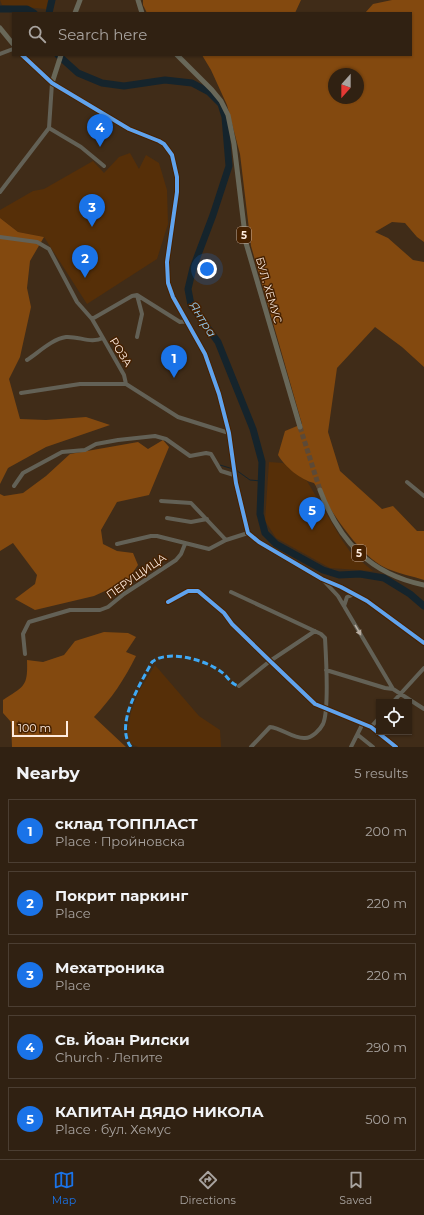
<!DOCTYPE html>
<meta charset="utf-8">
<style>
body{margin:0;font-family:Montserrat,sans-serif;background:#38291b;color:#f1f3f6}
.controls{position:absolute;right:12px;bottom:12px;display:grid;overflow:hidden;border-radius:0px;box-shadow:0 1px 3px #0004}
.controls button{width:36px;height:36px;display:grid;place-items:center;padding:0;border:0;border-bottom:1px solid #4b3e32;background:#302112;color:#f1f3f6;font:20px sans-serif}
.compass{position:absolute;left:328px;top:68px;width:36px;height:36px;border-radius:50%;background:#302112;box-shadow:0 1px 3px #0004;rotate:201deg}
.scale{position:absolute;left:12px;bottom:10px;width:56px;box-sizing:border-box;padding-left:4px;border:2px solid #feebde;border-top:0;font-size:11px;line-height:14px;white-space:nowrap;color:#feebde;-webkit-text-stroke:3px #462100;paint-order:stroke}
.you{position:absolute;left:207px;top:269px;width:14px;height:14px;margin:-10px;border:3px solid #fff;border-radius:50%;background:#1a73e8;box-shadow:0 0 0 6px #1a73e833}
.badge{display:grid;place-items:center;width:26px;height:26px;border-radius:50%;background:#1a73e8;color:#fff;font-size:13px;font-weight:700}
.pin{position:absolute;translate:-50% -33px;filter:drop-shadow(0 1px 2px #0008)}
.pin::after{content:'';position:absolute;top:21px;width:14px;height:12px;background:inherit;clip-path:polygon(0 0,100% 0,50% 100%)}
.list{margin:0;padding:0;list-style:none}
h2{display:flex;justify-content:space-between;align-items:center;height:52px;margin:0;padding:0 16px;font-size:17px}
h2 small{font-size:13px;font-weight:400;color:#a8a39f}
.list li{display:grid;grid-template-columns:26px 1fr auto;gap:12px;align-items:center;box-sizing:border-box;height:64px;margin:0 8px 8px;padding:0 8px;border:1px solid #4b3e32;border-radius:0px}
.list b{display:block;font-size:15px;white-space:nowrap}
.list p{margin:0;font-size:13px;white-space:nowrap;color:#a8a39f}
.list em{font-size:13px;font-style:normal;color:#a8a39f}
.icon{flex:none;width:22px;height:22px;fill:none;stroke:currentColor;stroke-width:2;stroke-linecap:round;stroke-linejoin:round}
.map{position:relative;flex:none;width:424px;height:747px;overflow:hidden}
.search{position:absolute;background:#302112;box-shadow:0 1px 3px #0004;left:12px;right:12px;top:12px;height:44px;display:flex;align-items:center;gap:10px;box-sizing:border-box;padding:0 14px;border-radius:0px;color:#a8a39f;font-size:15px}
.sheet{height:412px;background:#302112}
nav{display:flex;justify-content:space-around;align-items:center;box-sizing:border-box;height:56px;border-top:1px solid #4b3e32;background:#302112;font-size:11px;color:#a8a39f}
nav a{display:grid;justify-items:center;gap:2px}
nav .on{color:#1a73e8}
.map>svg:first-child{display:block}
</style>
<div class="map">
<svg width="424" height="747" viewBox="0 0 424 747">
<rect width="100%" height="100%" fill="#402c18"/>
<path fill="#562f08" d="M0 0H48L46 9 2 5Z
M130 153 139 169 146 155 159 163 167 190 168 224 157 259 87 304 44 237 18 232 0 218V210L33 191 44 189 93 161 104 173 119 157Z
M269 462 283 463 307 481 342 540 351 553 373 571 330 568 276 538 265 521Z
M155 665 199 716 220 730 221 747H138L131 744 127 732 131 712 139 691Z"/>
<path fill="#83490f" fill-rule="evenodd" d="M143 0H301L295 13H147L143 5Z
M392 0H424V242L417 237 405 223 392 222 375 232 388 238 413 260 424 262V367L402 347 375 327 337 368 328 432 340 471 382 509 393 506 417 531H424V580C412 576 400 574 388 569 358 556 331 510 314 483 301 480 285 467 278 455L285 431 302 424 251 246 240 154 227 105 211 70 202 55H411V13H365L373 4ZM334 74H358V98H334Z
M0 218 18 232 44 237 30 261 27 288 31 307 20 357 9 379 20 419 46 420 86 417 110 425 46 447 8 468 0 484Z
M163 440 169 447 149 495 117 502 101 530 103 544 117 551 133 553 138 565 127 581 94 596 35 610 15 599 35 584 37 575 13 543 0 551V494L4 496 23 493 46 476 70 454 138 442 148 449Z
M104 632 128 633 136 637 126 652 136 656C124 680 112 698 94 717L126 747H12L11 722 3 713V700C24 686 28 687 27 660L43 662 64 655 75 641Z"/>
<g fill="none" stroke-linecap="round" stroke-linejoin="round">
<path stroke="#15242c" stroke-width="1" d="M220 465 233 469
M236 470 250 480 261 481"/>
<path stroke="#15242c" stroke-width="7" d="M0 9H27L34 13
M49 13 52 0
M58 55 78 73 102 83 124 86 165 80 192 83 209 92 221 104 225 117 229 166 213 215 193 268 188 289 191 305 218 342 253 429 262 462 260 514 265 533 276 544 323 570 339 575 360 574 384 578 410 594 424 606"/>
<path stroke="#5c4936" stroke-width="5" stroke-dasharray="5 2.5" stroke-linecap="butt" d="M300 427 320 490"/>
<path stroke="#636156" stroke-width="4" d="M0 54 13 49
M49 128 81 147 104 166
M0 192 49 128 52 83 129 129 159 141 164 144 172 155 177 177V192L167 262 168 283 173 297 205 354 219 394 229 433 236 483 248 533 259 542 322 579 341 587 367 601 424 643
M0 237 37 242 49 249 77 302 92 319 103 338
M137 295 142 314 137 337
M92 319 132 296 137 295 180 322 187 321
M27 360C38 353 52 339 66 337 79 336 91 344 103 338L124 375 126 384
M21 393 80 384H126L178 417 229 433
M407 482 424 496
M14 486 23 473 62 452 85 450 96 444 118 440 155 436 166 439 190 456 206 453 211 454 221 471 234 475
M161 501 191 503 226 540
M167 518 191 522 207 519
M117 544 151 536H157L209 549 226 540 248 533
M323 580 338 596 393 689 424 709
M231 592 321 634 325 638C326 655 329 711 323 724 320 730 312 738 305 738 293 739 282 728 270 727L251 747
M168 602 188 591H198L224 613 232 624 270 661 315 704 371 727 396 747
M344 606 347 597 355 594
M25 654 23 634 29 622 70 610H100L108 607 124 594 176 560 181 554 185 544
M326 670 385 688 393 689
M239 686 270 661 315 631
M393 702 424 668
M371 727 379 718
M358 735 373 747
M351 747 363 723"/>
<path stroke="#696859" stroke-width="5" d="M138 0 142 13
M75 13 80 0
M0 28 13 44
M22 55 52 83 61 55
M177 55 212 90 221 101 228 115 234 144 246 243 300 427
M320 490C339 541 370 574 424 585"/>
<path stroke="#3fa9f5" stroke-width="3" stroke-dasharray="6 3" stroke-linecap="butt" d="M131 747C114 724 141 683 152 662 168 649 205 660 220 671 227 675 231 685 239 686"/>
<g stroke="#462100" stroke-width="6">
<path id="cycleway" d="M22 55 52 83 129 129 159 141 164 144 172 155 177 177V192L167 262 168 283 173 297 205 354 219 394 229 433 236 483 248 533 259 542 322 579 341 587 367 601 424 643
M168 602 188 591H198L224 613 232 624 270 661 315 704 371 727 396 747"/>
</g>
<use href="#cycleway" stroke="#60a3ed" stroke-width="4"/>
</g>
<defs><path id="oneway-solid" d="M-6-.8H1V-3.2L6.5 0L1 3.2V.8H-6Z"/></defs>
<use fill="#b8ada1" href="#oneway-solid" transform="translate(358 630) rotate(60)"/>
<g text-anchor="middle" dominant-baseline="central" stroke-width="3" stroke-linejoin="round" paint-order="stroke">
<g fill="#462100" stroke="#c7ae9b" stroke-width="1">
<rect x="237" y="227" width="14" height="16" rx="3"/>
<rect x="352" y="545" width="14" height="16" rx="3"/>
</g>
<g font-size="10" font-weight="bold" fill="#feebde">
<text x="244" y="235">5</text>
<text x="359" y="553">5</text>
</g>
<g font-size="11" fill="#feebde" stroke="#462100">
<text transform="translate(269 290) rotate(74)">БУЛ. ХЕМУС</text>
<text transform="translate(121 352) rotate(58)">РОЗА</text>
<text transform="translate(136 576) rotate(-35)">ПЕРУЩИЦА</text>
</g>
<g font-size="12" font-style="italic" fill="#96ccf0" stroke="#462100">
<text transform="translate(203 319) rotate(58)">Янтра</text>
</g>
</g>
</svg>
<div class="controls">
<button><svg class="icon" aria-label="locate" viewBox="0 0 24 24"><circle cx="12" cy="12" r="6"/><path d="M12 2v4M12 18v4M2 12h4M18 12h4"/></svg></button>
</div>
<svg class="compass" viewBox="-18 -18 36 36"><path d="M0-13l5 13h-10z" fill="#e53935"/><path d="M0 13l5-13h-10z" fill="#a8a39f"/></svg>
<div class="scale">100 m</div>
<div class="you"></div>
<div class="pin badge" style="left:174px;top:378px">1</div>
<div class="pin badge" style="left:85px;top:278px">2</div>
<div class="pin badge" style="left:92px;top:227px">3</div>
<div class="pin badge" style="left:100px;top:147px">4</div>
<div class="pin badge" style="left:312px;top:530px">5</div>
<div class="search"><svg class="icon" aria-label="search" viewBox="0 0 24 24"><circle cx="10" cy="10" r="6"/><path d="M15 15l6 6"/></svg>Search here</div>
</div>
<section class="sheet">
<h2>Nearby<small>5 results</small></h2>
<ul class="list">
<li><span class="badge">1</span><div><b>склад ТОППЛАСТ</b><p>Place · Пройновска</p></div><em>200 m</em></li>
<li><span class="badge">2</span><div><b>Покрит паркинг</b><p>Place</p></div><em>220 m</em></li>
<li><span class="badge">3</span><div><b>Мехатроника</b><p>Place</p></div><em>220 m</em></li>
<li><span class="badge">4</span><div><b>Св. Йоан Рилски</b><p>Church · Лепите</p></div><em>290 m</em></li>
<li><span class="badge">5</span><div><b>КАПИТАН ДЯДО НИКОЛА</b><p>Place · бул. Хемус</p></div><em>500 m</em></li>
</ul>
</section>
<nav>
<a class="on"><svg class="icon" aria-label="map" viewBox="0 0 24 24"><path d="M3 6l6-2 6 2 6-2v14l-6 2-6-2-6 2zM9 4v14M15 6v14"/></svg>Map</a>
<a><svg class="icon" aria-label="directions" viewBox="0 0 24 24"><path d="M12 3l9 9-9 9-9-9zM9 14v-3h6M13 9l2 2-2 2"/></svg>Directions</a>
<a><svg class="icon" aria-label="saved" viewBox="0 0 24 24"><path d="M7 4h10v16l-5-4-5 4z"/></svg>Saved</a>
</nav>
